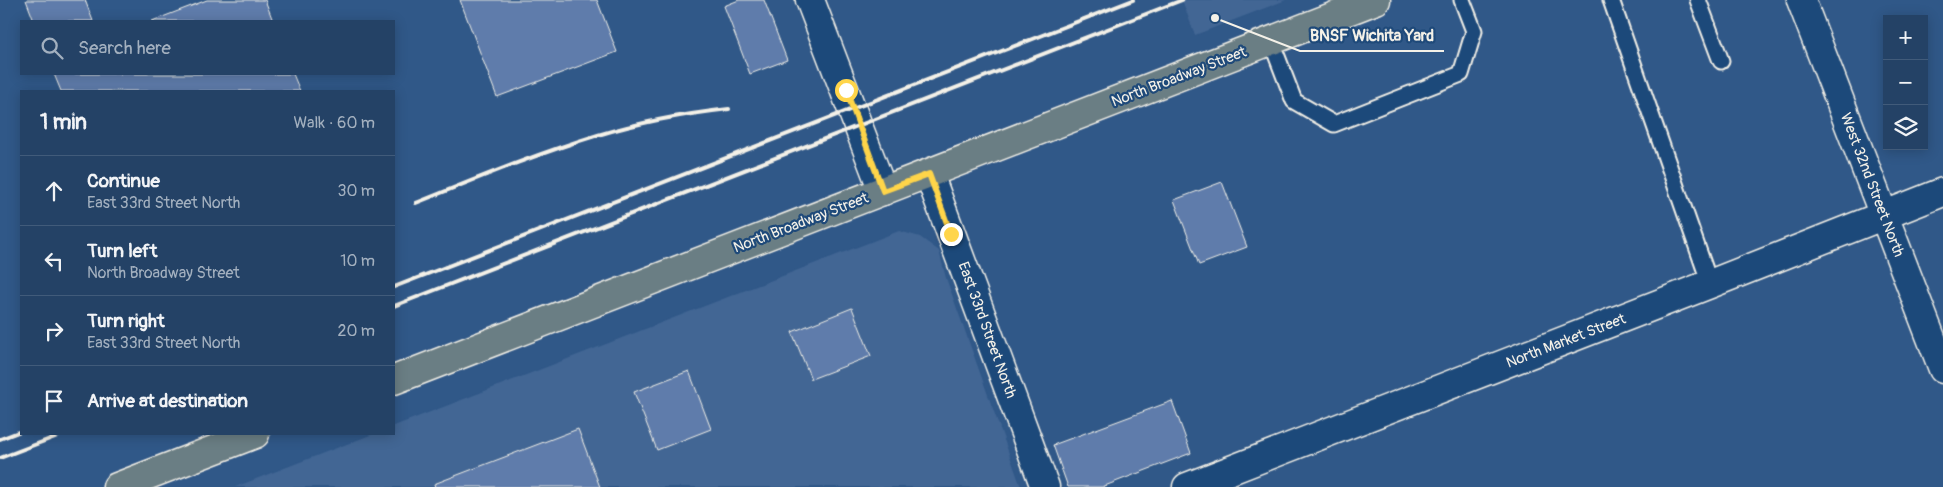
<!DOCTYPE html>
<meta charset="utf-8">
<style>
body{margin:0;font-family:Pangolin,sans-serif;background:#2c496c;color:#f1f3f6}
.controls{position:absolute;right:15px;top:15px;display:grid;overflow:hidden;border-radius:0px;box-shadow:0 2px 12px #0003}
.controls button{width:45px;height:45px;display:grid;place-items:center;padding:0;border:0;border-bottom:1px solid #415b7a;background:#244266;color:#f1f3f6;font:25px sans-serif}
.stop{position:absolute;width:15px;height:15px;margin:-11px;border:4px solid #ffd54a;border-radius:50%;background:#fff}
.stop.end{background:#ffd54a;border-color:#fff;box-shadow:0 1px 5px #0008}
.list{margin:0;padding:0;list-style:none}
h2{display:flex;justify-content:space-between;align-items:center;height:65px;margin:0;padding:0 20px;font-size:21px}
h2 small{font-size:16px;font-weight:400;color:#a3b0bf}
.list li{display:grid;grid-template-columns:32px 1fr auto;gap:15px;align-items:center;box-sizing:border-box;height:70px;padding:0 20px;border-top:1px solid #415b7a}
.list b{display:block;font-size:19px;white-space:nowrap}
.list p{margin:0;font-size:16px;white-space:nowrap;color:#a3b0bf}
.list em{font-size:16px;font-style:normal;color:#a3b0bf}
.icon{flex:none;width:28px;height:28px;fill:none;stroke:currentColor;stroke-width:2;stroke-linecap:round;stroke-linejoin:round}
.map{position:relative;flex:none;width:1943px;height:487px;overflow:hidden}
.search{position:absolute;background:#244266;box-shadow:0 2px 12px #0003;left:20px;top:20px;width:375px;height:55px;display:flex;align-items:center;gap:12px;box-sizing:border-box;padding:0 18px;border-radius:0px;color:#a3b0bf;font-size:19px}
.panel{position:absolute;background:#244266;box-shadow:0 2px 12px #0003;left:20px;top:90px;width:375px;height:345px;border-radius:0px}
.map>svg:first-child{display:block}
</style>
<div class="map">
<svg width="1943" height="487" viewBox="0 0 1943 487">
<rect width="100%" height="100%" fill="#305888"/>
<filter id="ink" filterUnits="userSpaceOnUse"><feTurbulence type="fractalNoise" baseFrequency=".02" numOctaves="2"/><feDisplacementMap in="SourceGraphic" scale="10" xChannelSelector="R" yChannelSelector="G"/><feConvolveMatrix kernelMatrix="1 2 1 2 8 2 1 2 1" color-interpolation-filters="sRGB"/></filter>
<g filter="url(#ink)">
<path fill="#426694" d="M1182 0H1286L1195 35Z
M899 231 920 237 939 251 946 278 1021 487H235L373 434H394V426Z"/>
<path fill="#5e7cab" stroke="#f4f1e8" d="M26 0H85L93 21H34Z
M207 0H265L273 21H152Z
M460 0H597L617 52 497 97Z
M739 0H764L787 60 750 74 724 6Z
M54 74H293L300 91H61Z
M1222 182 1247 247 1199 265 1174 200Z
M852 308 871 356 811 379 792 332Z
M689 371 711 429 657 450 634 392Z
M1172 401 1191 453 1102 487H1068L1053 445Z
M578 429 600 487H435L434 484Z"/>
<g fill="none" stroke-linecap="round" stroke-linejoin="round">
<g stroke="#f4f1e8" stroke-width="19">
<path id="lane" d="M1611 0 1710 284
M1698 0 1721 61
M1271 41 1294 101 1334 124 1461 74 1474 31 1462 0"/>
</g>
<g stroke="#f4f1e8" stroke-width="31">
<path id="street" d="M810 0 883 191
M1801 0 1943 369
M929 174 1045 487
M1187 487 1710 284 1943 192"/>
</g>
<g stroke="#f4f1e8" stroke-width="31">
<path id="primary" d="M394 380 1376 0
M117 487 255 434"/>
</g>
<use href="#lane" stroke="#1f4a7a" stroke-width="15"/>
<use href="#street" stroke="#1f4a7a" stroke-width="28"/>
<use href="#primary" stroke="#6b7e84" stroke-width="28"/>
<path stroke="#f4f1e8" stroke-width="4" d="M416 203C476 179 536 154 598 135 641 122 685 114 729 109
M394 287 1133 0
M394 306 1182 0
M0 439 21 431
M0 458 63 434"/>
</g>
</g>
<g fill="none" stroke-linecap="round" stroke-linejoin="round" filter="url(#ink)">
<path stroke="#ffd54a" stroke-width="6" d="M846 90 883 191 929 174 951 234"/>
</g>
<g text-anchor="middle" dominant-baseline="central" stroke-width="4.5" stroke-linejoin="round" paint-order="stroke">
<g font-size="15" fill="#f4f1e8" stroke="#1f4a7a">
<text transform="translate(1179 77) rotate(-21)">North Broadway Street</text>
<text transform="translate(1872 185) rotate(69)">West 32nd Street North</text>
<text transform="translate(801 223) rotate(-21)">North Broadway Street</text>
<text transform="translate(987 330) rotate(70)">East 33rd Street North</text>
<text transform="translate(1566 341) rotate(-21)">North Market Street</text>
</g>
</g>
<path fill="none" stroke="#f4f1e8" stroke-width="2" d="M1215 18L1300 51H1444"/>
<circle fill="#f4f1e8" stroke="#1f4a7a" stroke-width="2" cx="1215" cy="18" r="5"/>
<g font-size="16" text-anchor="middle" font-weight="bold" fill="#f4f1e8" stroke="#1f4a7a" stroke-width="4.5" stroke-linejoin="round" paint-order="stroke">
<text x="1372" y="41">BNSF Wichita Yard</text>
</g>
</svg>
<div class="controls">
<button>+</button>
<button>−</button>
<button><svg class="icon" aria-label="layers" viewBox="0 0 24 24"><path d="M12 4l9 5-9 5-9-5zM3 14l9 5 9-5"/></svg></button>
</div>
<div class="stop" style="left:846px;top:90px"></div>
<div class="stop end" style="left:951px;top:234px"></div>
<div class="search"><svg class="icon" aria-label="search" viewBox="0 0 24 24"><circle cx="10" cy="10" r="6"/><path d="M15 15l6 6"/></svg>Search here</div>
<section class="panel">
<h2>1 min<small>Walk · 60 m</small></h2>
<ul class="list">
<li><svg class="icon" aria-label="ahead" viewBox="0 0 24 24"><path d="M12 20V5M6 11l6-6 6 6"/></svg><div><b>Continue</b><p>East 33rd Street North</p></div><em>30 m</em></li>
<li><svg class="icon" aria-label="left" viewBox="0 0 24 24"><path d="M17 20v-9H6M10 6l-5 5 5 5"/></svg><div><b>Turn left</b><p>North Broadway Street</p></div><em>10 m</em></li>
<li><svg class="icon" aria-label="right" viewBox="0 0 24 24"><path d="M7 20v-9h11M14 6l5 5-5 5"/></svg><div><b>Turn right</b><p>East 33rd Street North</p></div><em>20 m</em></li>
<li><svg class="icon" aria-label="arrive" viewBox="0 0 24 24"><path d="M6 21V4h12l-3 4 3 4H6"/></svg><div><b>Arrive at destination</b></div></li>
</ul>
</section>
</div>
